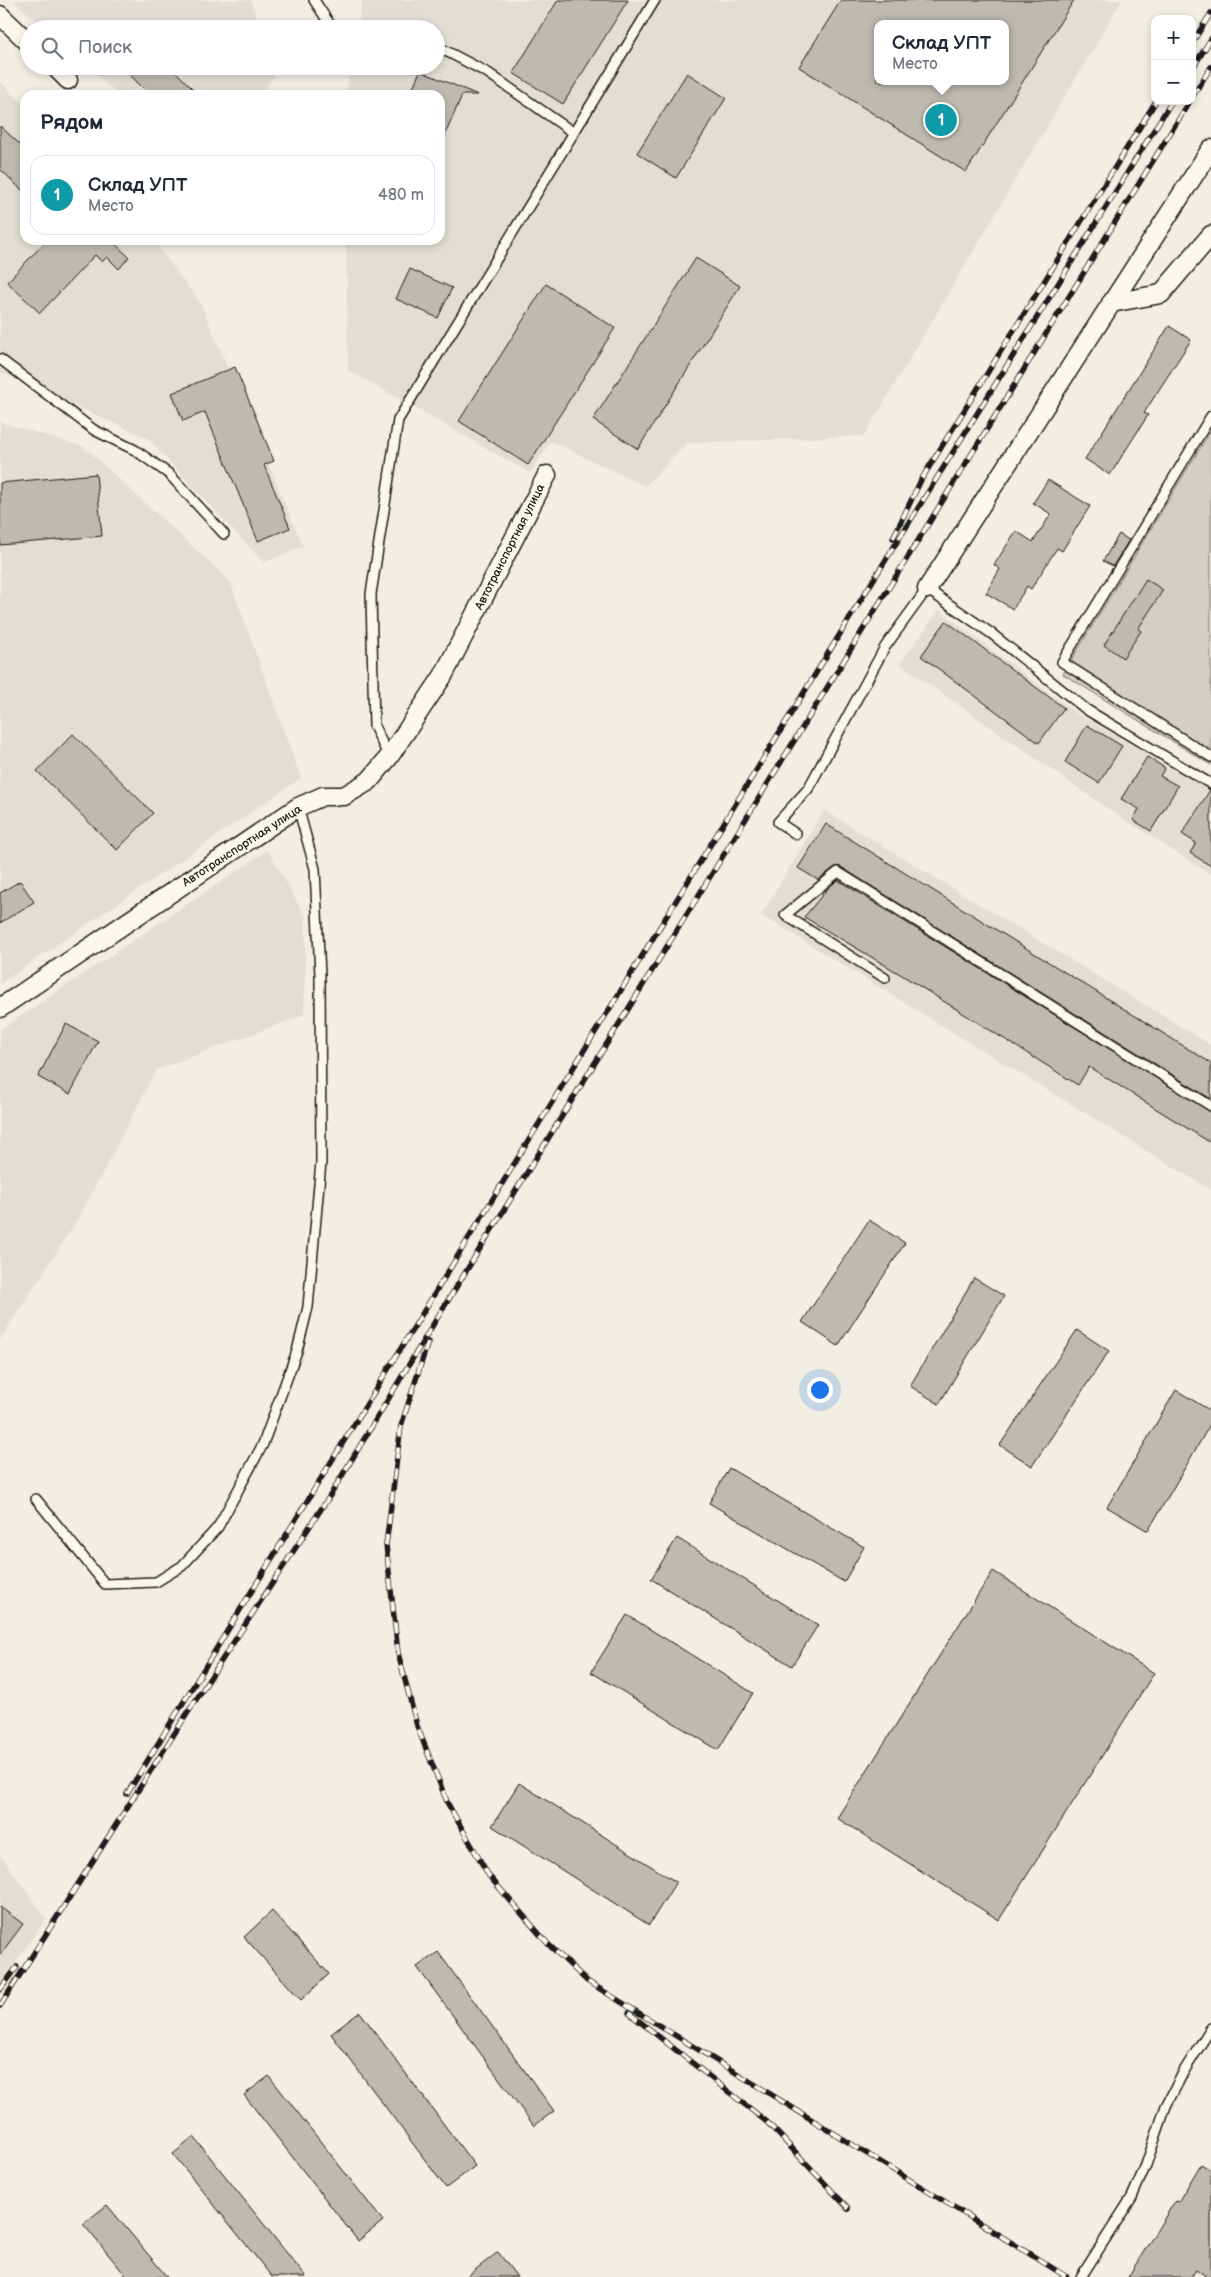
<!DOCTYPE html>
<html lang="ru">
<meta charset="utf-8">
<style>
body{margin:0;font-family:"Balsamiq Sans",sans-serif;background:#f2f2f3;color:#1f2937}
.controls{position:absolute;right:15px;top:15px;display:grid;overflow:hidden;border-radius:10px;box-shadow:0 2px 8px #0003}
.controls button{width:45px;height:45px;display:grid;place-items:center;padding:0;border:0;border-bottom:1px solid #e0e1e3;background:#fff;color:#1f2937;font:25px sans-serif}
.you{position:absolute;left:819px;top:1389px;width:18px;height:18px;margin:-12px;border:4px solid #fff;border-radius:50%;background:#1a73e8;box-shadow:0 0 0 8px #1a73e833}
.badge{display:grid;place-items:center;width:32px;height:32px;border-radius:50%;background:#ea580c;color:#fff;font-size:16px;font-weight:700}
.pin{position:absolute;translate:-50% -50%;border:2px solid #fff;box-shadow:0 1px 5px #0006}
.popup{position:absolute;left:874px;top:20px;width:135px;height:65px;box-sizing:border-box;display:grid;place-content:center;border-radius:10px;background:#fff;filter:drop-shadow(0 1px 4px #0005);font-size:16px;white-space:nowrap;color:#747a83}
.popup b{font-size:19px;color:#1f2937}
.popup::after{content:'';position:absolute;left:50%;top:100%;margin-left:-10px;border:10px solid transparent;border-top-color:#fff}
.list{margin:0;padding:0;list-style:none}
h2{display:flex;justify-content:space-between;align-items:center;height:65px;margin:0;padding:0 20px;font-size:21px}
h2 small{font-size:16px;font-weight:400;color:#747a83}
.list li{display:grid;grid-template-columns:32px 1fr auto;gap:15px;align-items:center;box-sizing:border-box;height:80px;margin:0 10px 10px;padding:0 10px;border:1px solid #e0e1e3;border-radius:15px}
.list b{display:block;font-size:19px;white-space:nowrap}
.list p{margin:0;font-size:16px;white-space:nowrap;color:#747a83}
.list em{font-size:16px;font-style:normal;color:#747a83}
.icon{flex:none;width:28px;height:28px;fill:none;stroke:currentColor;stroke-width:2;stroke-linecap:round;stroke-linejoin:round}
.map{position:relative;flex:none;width:1211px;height:2277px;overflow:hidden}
.search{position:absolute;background:#fff;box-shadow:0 2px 8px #0003;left:20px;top:20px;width:425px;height:55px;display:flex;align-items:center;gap:12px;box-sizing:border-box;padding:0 18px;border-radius:28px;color:#747a83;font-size:19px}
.panel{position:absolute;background:#fff;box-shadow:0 2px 8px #0003;left:20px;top:90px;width:425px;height:155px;border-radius:15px}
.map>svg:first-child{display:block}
</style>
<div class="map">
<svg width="1211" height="2277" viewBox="0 0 1211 2277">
<rect width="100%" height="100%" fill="#f2eee4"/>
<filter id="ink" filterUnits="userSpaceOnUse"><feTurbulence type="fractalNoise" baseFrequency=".02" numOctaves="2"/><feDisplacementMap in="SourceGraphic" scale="10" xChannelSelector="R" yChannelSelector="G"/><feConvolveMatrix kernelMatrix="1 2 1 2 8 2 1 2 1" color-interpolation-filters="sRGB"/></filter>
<g filter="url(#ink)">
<path fill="#e2ded5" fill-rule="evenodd" d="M13 0H251L260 29H45Z
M362 0H1122L864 436 687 443 645 486 551 441 530 473 348 370 346 240H440V95H346L351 66H436V29H357ZM877 24H1005V81H877Z
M87 66H271L274 75 261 95H119Z
M0 82 25 105V240H153L201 304 303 546 264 563 147 438 0 372Z
M0 422 84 447 230 581 301 778 0 984Z
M939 610 1073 711 1211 791V875L1104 806 900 664Z
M824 810 1211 1045V1190L761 915Z
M268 850 306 918 304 1015 156 1070 81 1214 0 1340V1030Z
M0 1855 46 1918 0 1985Z"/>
<path fill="#d2cfc6" stroke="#777671" d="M1211 430V765L1063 674Z"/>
<path fill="#bdbab1" stroke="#1c1c1c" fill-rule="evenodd" d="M558 0H628L563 104 513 73Z
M841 0H1074L966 172 799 67ZM877 24H1005V81H877Z
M121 66H170L199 95H150Z
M420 71 478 95H462L440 147V95H410Z
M687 73 726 98 676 178 637 153Z
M0 126 25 149V193L0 169Z
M47 240H111L129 257 119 269 107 257 102 262 95 255 40 313 7 282Z
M696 258 740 286 638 449 593 420Z
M410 269 452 288 438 318 396 299Z
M546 284 615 328 528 465 459 421Z
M1169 326 1191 340 1144 413 1148 415 1110 475 1085 459Z
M235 367 274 461 264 465 290 528 258 541 205 412 183 421 172 393Z
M96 474 102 536 0 545V483Z
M1048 480 1090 506 1062 551 1057 548 1031 589 1027 586 1013 609 986 593 1000 569 994 565 1016 531 1033 542 1051 514 1033 503Z
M1119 534 1129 540 1113 566 1103 561Z
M1146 579 1163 590 1138 629 1141 631 1123 658 1104 645Z
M946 621 1064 708 1039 743 921 656Z
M1087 725 1122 746 1099 783 1065 762Z
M73 734 153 813 117 850 37 771Z
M1147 757 1165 768 1160 776 1178 786 1151 831 1133 820 1139 809 1121 799Z
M1210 790H1211V866L1190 853 1196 843 1182 834Z
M826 824 1211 1063V1099L841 867H835L818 880 798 868Z
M838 880 1211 1112V1143L1089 1067 1078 1085 900 974 804 917 829 887Z
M20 881 34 902 0 923V893Z
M66 1024 98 1041 70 1094 38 1077Z
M869 1220 905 1243 838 1346 802 1322Z
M974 1278 1004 1296 939 1404 910 1386Z
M1077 1330 1109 1351 1032 1466 1000 1445Z
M1176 1390 1211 1411V1423L1148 1531 1107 1507Z
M729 1468 864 1547 844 1582 709 1503Z
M677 1538 818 1625 792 1666 651 1579Z
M993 1571 1154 1673 999 1920 837 1818Z
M627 1615 753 1693 718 1750 591 1672Z
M519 1783 676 1882 649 1925 492 1826Z
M0 1907 23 1924 0 1955Z
M272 1911 329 1974 301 2000 244 1937Z
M438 1952 554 2111 534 2126 417 1967Z
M360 2012 475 2166 446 2188 331 2034Z
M269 2076 383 2221 358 2241 244 2095Z
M194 2137 306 2277H272L173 2154Z
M1201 2164 1211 2170V2277H1207L1196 2269 1191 2277H1128L1175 2201 1178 2202Z
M107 2205 167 2277H127L83 2224Z
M498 2252 517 2277H466Z"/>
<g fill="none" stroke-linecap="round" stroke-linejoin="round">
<g stroke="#1c1c1c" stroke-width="12">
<path id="service" d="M314 0 333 29
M436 49 444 50 488 73 574 133
M0 359 94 430 135 450 169 474 224 534
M1211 416 1062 662 1211 757
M389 757 374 726 371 594 398 420 655 0
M796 834 778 822 808 789 885 647 927 589 992 634 1087 710 1211 784
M885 978 785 915 838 872 1211 1106
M36 1499 105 1584 156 1582 182 1566 218 1527 263 1444 297 1351 308 1307 321 1162 320 975 315 869 298 807
M1081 2277 1132 2197 1146 2165 1166 2106 1184 2071 1211 2028"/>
</g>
<g stroke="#1c1c1c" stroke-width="21">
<path id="minor" d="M0 15 29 43
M54 66 68 80
M1111 303 1161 294 1211 235
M927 589 1211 149
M0 1008 298 807 323 796H344L369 781 389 757 443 676 547 475"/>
</g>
<use href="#service" stroke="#fbf7ec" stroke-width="9"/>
<use href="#minor" stroke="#fbf7ec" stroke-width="18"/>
<g stroke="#1c1c1c" stroke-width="5.5">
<path id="rail" d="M1192 43 1211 13
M1192 69 1211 39
M1192 97 1211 67
M893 538 921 480 1156 101
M428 1342 401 1426 386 1545 398 1653 417 1726 448 1804 489 1876 549 1945 587 1981 1067 2277
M127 1794 867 590 1172 101
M0 1990 17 1967
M0 2006 210 1678 331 1494 434 1323 1190 101
M629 2013 767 2122 848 2208"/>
</g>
<use href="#rail" stroke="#fbf7ec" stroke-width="4" stroke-dasharray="11" stroke-linecap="butt"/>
</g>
</g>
<g text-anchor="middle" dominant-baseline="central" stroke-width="4.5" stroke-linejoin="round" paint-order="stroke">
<g font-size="12" fill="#1c1c1c" stroke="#fbf7ec">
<text transform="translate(510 547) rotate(-63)">Автотранспортная улица</text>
<text transform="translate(242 846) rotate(-33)">Автотранспортная улица</text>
</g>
</g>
</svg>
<div class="controls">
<button>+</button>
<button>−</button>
</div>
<div class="you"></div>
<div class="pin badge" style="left:941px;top:120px;background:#0f9aa8">1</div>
<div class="popup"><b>Склад УПТ</b>Место</div>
<div class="search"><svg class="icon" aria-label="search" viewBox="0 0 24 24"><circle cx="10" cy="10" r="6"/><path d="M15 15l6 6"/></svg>Поиск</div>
<section class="panel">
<h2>Рядом<small></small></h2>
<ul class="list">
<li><span class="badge" style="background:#0f9aa8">1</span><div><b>Склад УПТ</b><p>Место</p></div><em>480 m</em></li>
</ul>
</section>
</div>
